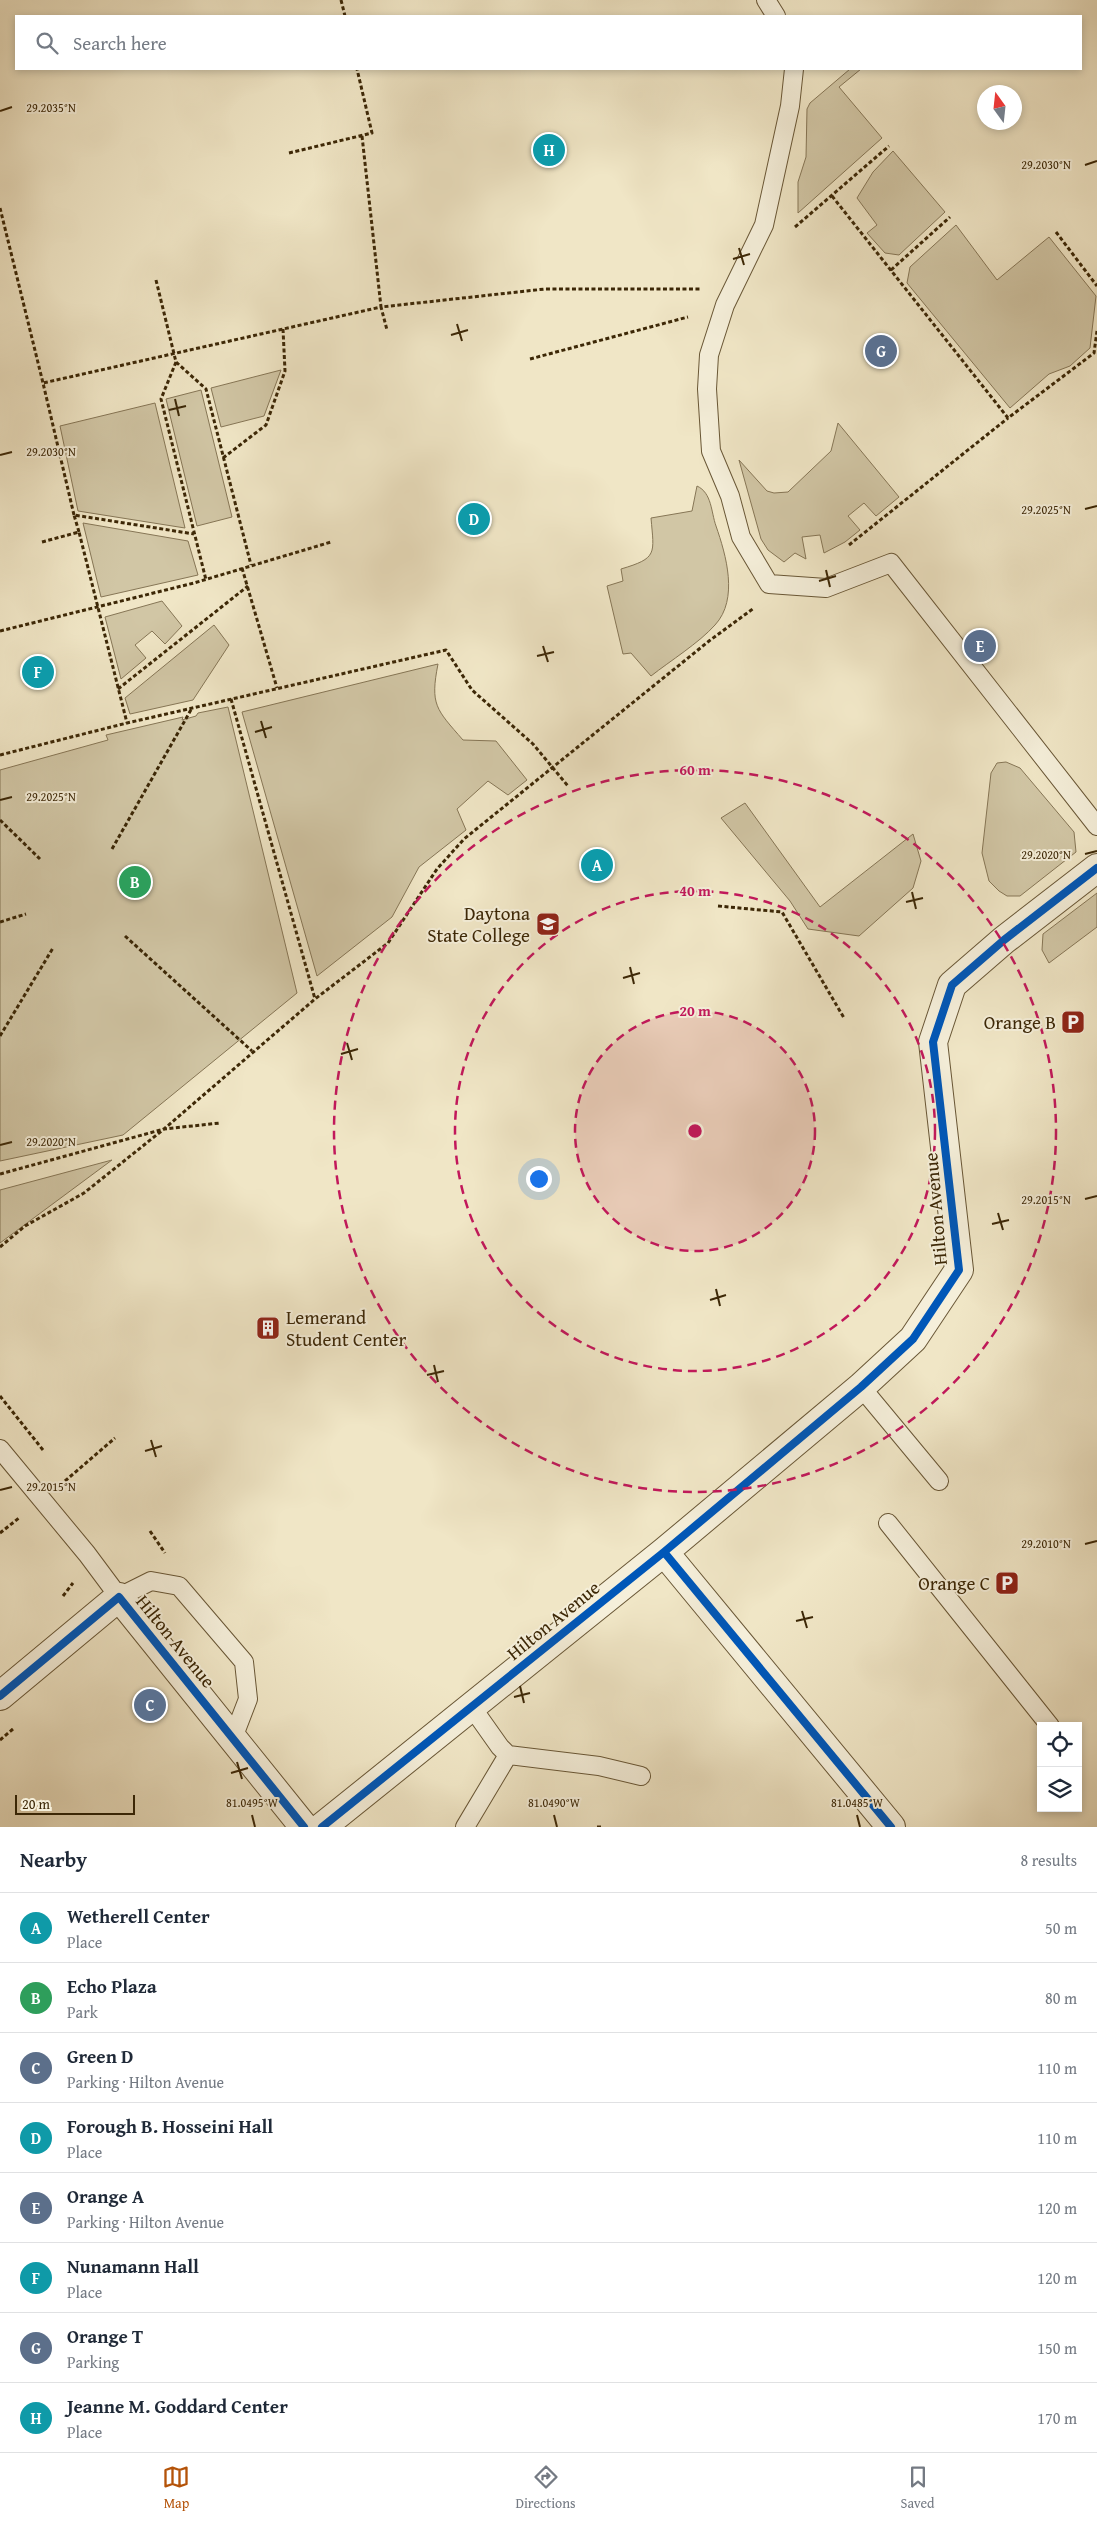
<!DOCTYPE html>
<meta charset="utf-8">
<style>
body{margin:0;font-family:"Gentium Book Plus",serif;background:#f6f6f7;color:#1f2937}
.controls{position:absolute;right:15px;bottom:15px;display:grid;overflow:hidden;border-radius:0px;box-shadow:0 2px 8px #0003}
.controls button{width:45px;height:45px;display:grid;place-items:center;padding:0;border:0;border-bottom:1px solid #e0e1e3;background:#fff;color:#1f2937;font:25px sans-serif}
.compass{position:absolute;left:977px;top:85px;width:45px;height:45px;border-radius:50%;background:#fff;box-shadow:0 2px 8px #0003;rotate:345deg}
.scale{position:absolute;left:15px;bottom:12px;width:120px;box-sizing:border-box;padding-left:5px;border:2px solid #3c2706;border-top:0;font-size:14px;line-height:18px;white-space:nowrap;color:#3c2706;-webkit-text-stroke:4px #f5efda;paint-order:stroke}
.you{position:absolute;left:538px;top:1178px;width:18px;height:18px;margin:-12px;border:4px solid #fff;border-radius:50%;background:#1a73e8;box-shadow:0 0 0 8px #1a73e833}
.badge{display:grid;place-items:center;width:32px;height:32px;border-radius:50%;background:#b45309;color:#fff;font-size:16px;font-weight:700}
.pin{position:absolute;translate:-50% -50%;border:2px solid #fff;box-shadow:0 1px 5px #0006}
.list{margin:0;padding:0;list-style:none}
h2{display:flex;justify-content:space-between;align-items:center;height:65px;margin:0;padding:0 20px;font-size:21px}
h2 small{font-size:16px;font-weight:400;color:#747a83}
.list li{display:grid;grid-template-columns:32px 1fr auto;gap:15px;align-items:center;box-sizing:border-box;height:70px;padding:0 20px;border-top:1px solid #e0e1e3}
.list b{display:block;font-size:19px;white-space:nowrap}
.list p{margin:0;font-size:16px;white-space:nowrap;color:#747a83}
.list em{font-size:16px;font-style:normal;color:#747a83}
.icon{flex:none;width:28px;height:28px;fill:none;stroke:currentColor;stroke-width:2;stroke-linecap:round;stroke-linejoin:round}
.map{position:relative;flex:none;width:1097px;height:1827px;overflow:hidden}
.search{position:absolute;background:#fff;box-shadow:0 2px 8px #0003;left:15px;right:15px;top:15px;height:55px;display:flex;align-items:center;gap:12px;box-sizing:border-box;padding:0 18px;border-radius:0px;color:#747a83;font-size:19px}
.sheet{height:625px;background:#fff}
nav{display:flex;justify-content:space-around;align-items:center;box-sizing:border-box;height:70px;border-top:1px solid #e0e1e3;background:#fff;font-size:14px;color:#747a83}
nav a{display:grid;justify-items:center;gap:2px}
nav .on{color:#b45309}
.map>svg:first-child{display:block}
</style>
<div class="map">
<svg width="1097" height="1827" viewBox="0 0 1097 1827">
<rect width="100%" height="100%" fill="#f0e6c6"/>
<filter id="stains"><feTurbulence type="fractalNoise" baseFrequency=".004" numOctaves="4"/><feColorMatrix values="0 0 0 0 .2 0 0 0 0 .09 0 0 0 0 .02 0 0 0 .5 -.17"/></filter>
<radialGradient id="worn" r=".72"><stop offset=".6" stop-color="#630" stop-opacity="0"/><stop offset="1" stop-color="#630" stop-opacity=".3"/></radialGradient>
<path fill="#d1c6a5" stroke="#867656" d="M850 69H861L839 87 882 138 798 213V182L806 157 807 109 810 103Z
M893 151 945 212 899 255 885 253 867 233 877 225 857 198 873 172Z
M956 225 997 280 1049 237 1096 296 1090 348 1070 366 1049 374 1010 408 907 283 910 267Z
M281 370 264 416 221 427 211 388Z
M201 390 232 517 197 526 166 399Z
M155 403 185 528 78 511 60 426Z
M838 423 899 497 876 516 864 503 848 516 860 530 845 542 824 553 820 535 802 537 806 559 795 553 784 562 768 550 761 539 739 460 767 491 774 493 788 492 831 451Z
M697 486C712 493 711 512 716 526 726 555 739 599 715 625 699 643 670 661 651 676L631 653 623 654 607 586 623 581 621 569C658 558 654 554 651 518L692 511Z
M83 523 188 541 198 575 101 597Z
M162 601 182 626 165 644 152 631 135 645 146 658 121 679 105 617Z
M214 625 229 645 193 700 130 714 125 698Z
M438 664C430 705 436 709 463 740L496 741 527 780 508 795 488 781 457 809 466 830 419 867 392 917 317 976 242 712Z
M228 707 297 993 123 1135 0 1161V770L108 740 106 735 183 717 182 720 196 716 198 713Z
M1006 762 1020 768 1074 832 1076 852 1020 896H1007L999 891 989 881 982 853 991 773 997 763Z
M745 803 820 907 913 834 921 861 913 888 859 936 808 929 790 901 721 818Z
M1097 893V927L1049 963 1042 950 1043 934Z
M112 1160 0 1243V1190Z"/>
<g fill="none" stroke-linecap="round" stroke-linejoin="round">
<g stroke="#695736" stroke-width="20">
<path id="lane" d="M766 0 776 16
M794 69 790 106 764 225 725 305 709 355 707 389 711 451 730 496 741 537 769 584 826 588 891 563 1097 826
M861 1387 939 1481
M0 1449 87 1554 119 1597 151 1581 179 1586 244 1662 248 1699 233 1738
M888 1523 1050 1726
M471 1706 500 1747 508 1755 599 1766 641 1776
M465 1827 508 1755"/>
</g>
<g stroke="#695736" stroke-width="30">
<path id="street" d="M664 1552 891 1827
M0 1696 119 1597 304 1827
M322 1827 664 1552 861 1387 913 1339 959 1270 933 1042 952 985 1004 940 1097 868"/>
</g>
<path stroke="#3c2706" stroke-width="3" stroke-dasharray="4 2.5" stroke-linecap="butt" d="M341 0 345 16
M362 136 381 307 545 289H700
M289 153 372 133 357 69
M832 196 1008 418 1094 353 1097 331
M0 208 43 383
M795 227 889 146
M1056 232 1097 286
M891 270 950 217
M156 280 176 362 206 389 251 565
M530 359 688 317
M176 362 161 399 206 580
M223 458 266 425 285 371 283 329
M74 515 43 383 381 307 387 330
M79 532 74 515 194 534
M42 542 79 532 127 723
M849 545 1008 418
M242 568 277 688
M0 631 194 583 331 542
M118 689 248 586
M231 699 315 999
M0 755 127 723 446 650 472 690 533 744 568 786
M0 820 40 859
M112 849 192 708
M718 906 782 912 844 1018
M0 922 26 914
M125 936 252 1051
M0 1036 53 948
M0 1174 164 1129 220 1123
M0 1247 25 1226 84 1193 164 1129 315 999 388 943 437 869 464 839 709 641 754 608
M0 1396 43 1450
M65 1481 115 1438
M150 1531 165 1553
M0 1533 19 1518
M63 1596 73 1583
M0 1740 13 1729
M597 1827H601"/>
<use href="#lane" stroke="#f5efda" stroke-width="18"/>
<use href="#street" stroke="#f5efda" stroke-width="28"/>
<g stroke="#f5efda" stroke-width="11">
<path id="cycleway" d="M664 1552 891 1827
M0 1696 119 1597 304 1827
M322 1827 664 1552 861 1387 913 1339 959 1270 933 1042 952 985 1004 940 1097 868"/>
</g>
<use href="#cycleway" stroke="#0057b8" stroke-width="8"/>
</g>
<path fill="none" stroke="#3c2706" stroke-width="2" d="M0 111 12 107M1085 165 1097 161M739 248 744 265M733 259 750 254M457 324 462 341M451 335 468 330M175 399 179 416M169 410 186 406M0 455 12 452M1085 509 1097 506M826 570 830 587M819 581 836 576M543 646 548 662M537 656 554 652M261 721 266 738M255 732 272 727M0 800 12 797M1085 854 1097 851M912 892 916 909M906 902 923 898M630 967 634 984M623 978 640 973M347 1043 352 1060M341 1054 358 1049M0 1145 12 1142M1085 1199 1097 1196M998 1213 1003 1230M992 1224 1009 1220M716 1289 720 1306M710 1300 726 1295M434 1365 438 1382M427 1375 444 1371M151 1440 156 1457M145 1451 162 1446M0 1490 12 1487M1085 1544 1097 1541M802 1611 807 1628M796 1621 813 1617M520 1686 524 1703M514 1697 530 1693M237 1762 242 1779M231 1773 248 1768M252 1815 255 1827M554 1815 557 1827M857 1815 860 1827"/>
<circle cx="695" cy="1131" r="120" fill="#c2185b" fill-opacity=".12"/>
<g fill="none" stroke="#c2185b" stroke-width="2.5" stroke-dasharray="9 6">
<circle cx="695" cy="1131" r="120"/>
<circle cx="695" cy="1131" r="240"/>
<circle cx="695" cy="1131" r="361"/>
</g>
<defs>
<g id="university-square" transform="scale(1.25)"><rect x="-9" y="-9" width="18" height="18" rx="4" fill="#8f2418" stroke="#f5efda"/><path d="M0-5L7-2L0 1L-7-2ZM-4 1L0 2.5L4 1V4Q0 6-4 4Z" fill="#fff"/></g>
<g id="parking-square" transform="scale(1.25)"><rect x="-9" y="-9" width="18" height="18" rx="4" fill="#8f2418" stroke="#f5efda"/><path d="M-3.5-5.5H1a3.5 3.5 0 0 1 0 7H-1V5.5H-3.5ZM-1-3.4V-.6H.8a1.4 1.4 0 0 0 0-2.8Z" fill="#fff"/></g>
<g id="building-square" transform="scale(1.25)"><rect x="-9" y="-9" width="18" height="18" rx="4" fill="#8f2418" stroke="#f5efda"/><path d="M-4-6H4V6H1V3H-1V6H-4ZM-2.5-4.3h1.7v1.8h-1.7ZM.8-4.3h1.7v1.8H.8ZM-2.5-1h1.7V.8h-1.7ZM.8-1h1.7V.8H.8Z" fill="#fff"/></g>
</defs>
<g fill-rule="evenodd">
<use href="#university-square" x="548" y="924"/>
<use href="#parking-square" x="1073" y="1022"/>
<use href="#building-square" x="268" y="1328"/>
<use href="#parking-square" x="1007" y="1583"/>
</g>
<g text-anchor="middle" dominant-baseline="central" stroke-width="4" stroke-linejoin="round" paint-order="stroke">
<g font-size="19" fill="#3c2706" stroke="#f5efda" text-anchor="end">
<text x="530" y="913">Daytona<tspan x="530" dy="22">State College</tspan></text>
<text x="1056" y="1022">Orange B</text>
<text x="286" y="1317" text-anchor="start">Lemerand<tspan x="286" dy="22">Student Center</tspan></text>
<text x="990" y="1583">Orange C</text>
</g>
<g font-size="19" fill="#3c2706" stroke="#f5efda">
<text transform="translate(935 1209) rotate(-95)">Hilton Avenue</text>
<text transform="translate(553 1620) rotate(-39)">Hilton Avenue</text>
<text transform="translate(176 1641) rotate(51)">Hilton Avenue</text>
</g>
</g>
<g font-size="12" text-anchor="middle" fill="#3c2706" stroke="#f5efda" stroke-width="4" stroke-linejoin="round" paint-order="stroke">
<text x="51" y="112">29.2035°N</text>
<text x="1046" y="169">29.2030°N</text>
<text x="51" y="456">29.2030°N</text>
<text x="1046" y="514">29.2025°N</text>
<text x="51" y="801">29.2025°N</text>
<text x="1046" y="859">29.2020°N</text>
<text x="51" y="1146">29.2020°N</text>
<text x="1046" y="1204">29.2015°N</text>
<text x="51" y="1491">29.2015°N</text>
<text x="1046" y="1548">29.2010°N</text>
<text x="252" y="1807">81.0495°W</text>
<text x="554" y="1807">81.0490°W</text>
<text x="857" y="1807">81.0485°W</text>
</g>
<circle cx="695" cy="1131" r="8" fill="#c2185b" stroke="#f5efda" stroke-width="2.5"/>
<g font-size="15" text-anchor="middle" font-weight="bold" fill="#c2185b" stroke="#f5efda" stroke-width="4" stroke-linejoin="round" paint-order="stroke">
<text x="695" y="775">60 m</text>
<text x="695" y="896">40 m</text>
<text x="695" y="1016">20 m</text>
</g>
<rect width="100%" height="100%" filter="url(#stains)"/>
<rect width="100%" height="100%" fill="url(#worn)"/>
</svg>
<div class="controls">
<button><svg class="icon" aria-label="locate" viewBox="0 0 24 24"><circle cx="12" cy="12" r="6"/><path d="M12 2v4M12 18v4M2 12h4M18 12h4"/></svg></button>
<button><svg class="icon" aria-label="layers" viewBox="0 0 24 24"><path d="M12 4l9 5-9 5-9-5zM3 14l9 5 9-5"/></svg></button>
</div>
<svg class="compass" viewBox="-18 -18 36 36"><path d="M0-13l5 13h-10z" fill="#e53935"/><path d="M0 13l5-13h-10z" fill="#747a83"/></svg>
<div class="scale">20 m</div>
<div class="you"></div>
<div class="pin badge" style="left:597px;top:865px;background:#0f9aa8">A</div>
<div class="pin badge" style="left:135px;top:882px;background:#2e9e5b">B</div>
<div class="pin badge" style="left:150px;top:1705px;background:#5c6f8a">C</div>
<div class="pin badge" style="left:474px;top:519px;background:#0f9aa8">D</div>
<div class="pin badge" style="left:980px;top:646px;background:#5c6f8a">E</div>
<div class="pin badge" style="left:38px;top:672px;background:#0f9aa8">F</div>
<div class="pin badge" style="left:881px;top:351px;background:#5c6f8a">G</div>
<div class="pin badge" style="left:549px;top:150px;background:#0f9aa8">H</div>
<div class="search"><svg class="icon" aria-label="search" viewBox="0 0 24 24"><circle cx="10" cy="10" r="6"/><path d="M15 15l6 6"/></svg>Search here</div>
</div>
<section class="sheet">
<h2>Nearby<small>8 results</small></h2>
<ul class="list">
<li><span class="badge" style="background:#0f9aa8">A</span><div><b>Wetherell Center</b><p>Place</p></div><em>50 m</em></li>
<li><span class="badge" style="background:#2e9e5b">B</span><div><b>Echo Plaza</b><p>Park</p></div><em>80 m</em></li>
<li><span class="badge" style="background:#5c6f8a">C</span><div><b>Green D</b><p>Parking · Hilton Avenue</p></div><em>110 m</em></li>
<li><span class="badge" style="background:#0f9aa8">D</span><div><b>Forough B. Hosseini Hall</b><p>Place</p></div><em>110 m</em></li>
<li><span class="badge" style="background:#5c6f8a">E</span><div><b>Orange A</b><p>Parking · Hilton Avenue</p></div><em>120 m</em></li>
<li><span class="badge" style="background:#0f9aa8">F</span><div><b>Nunamann Hall</b><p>Place</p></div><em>120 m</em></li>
<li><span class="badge" style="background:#5c6f8a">G</span><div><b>Orange T</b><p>Parking</p></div><em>150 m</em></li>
<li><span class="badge" style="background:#0f9aa8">H</span><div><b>Jeanne M. Goddard Center</b><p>Place</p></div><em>170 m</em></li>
</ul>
</section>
<nav>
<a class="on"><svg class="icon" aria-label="map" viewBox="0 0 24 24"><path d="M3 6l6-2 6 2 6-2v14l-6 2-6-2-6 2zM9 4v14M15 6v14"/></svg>Map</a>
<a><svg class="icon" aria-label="directions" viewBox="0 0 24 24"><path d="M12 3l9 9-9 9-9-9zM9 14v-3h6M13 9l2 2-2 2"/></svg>Directions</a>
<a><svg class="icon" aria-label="saved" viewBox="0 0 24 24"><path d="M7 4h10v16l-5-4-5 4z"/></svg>Saved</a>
</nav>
